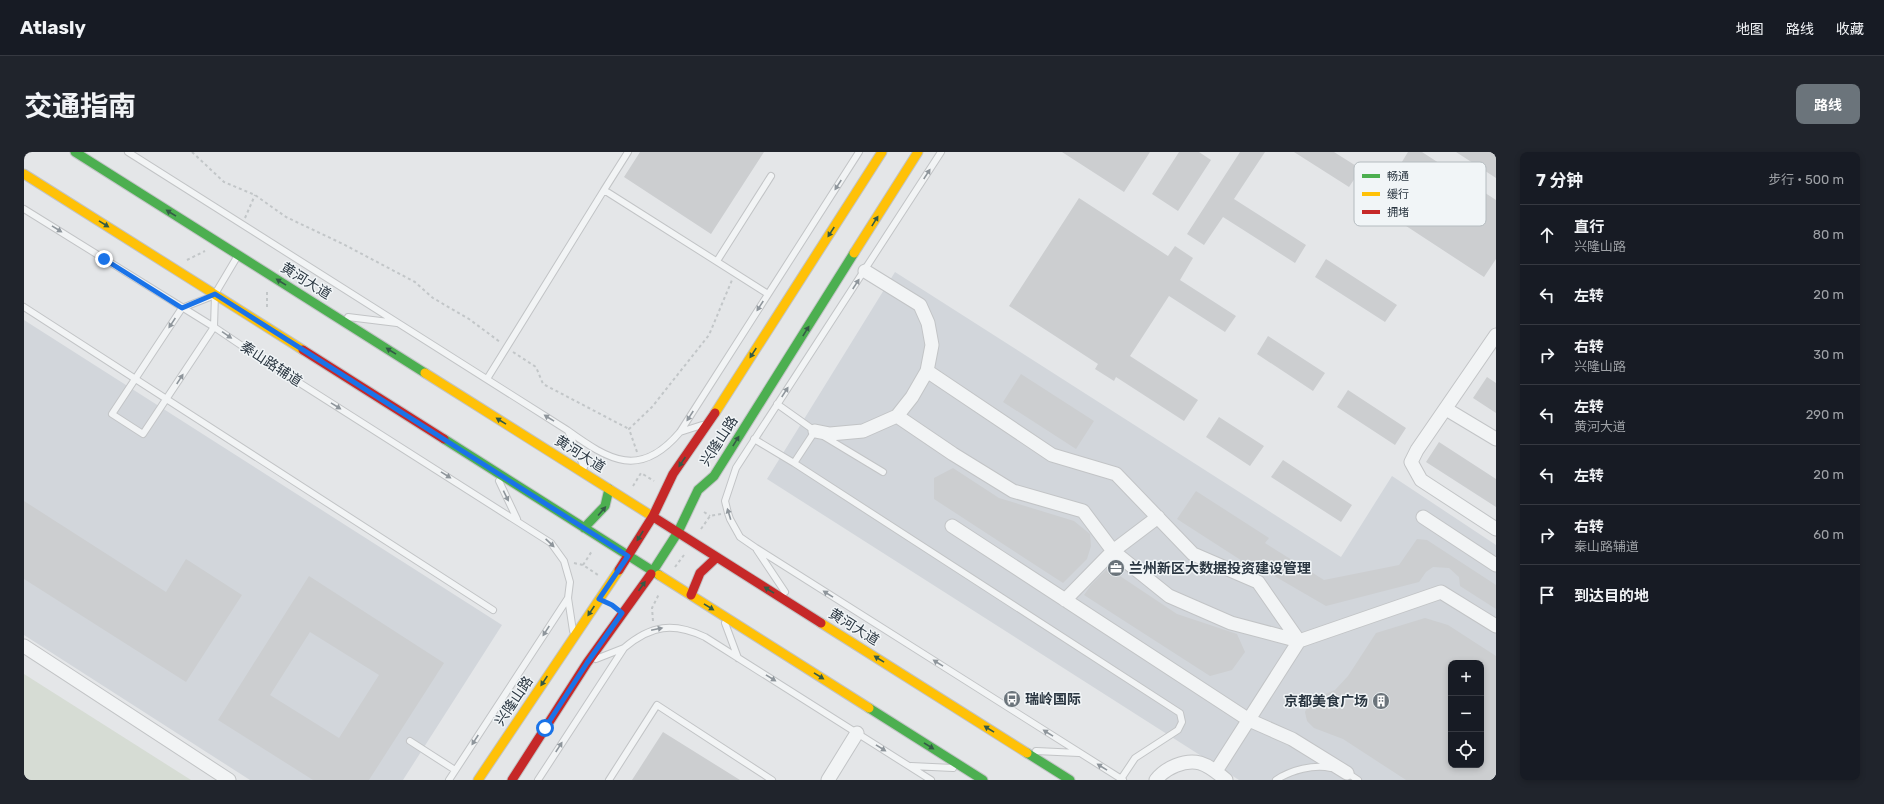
<!DOCTYPE html>
<html lang="zh">
<meta charset="utf-8">
<style>
body{margin:0;font-family:Rubik,"Noto Sans SC",sans-serif;background:#20242c;color:#f1f3f6}
.controls{position:absolute;right:12px;bottom:12px;display:grid;overflow:hidden;border-radius:8px;box-shadow:0 2px 6px #0003}
.controls button{width:36px;height:36px;display:grid;place-items:center;padding:0;border:0;border-bottom:1px solid #363941;background:#171b24;color:#f1f3f6;font:20px sans-serif}
.stop{position:absolute;width:12px;height:12px;margin:-9px;border:3px solid #1a73e8;border-radius:50%;background:#fff}
.stop.end{background:#1a73e8;border-color:#fff;box-shadow:0 1px 4px #0008}
.list{margin:0;padding:0;list-style:none}
h2{display:flex;justify-content:space-between;align-items:center;height:52px;margin:0;padding:0 16px;font-size:17px}
h2 small{font-size:13px;font-weight:400;color:#9ea1a6}
.list li{display:grid;grid-template-columns:26px 1fr auto;gap:12px;align-items:center;box-sizing:border-box;height:60px;padding:0 16px;border-top:1px solid #363941}
.list b{display:block;font-size:15px;white-space:nowrap}
.list p{margin:0;font-size:13px;white-space:nowrap;color:#9ea1a6}
.list em{font-size:13px;font-style:normal;color:#9ea1a6}
.icon{flex:none;width:22px;height:22px;fill:none;stroke:currentColor;stroke-width:2;stroke-linecap:round;stroke-linejoin:round}
.map{position:relative;flex:none;width:1472px;height:628px;overflow:hidden;border-radius:8px}
header{display:flex;align-items:center;gap:24px;box-sizing:border-box;height:56px;padding:0 20px;background:#171b24;border-bottom:1px solid #363941}
header strong{font-size:19px}
nav{display:flex;gap:22px;margin-inline-start:auto;font-size:14px}
.intro{display:flex;align-items:center;justify-content:space-between;box-sizing:border-box;height:96px;padding:0 24px}
h1{margin:0;font-size:28px}
.button{padding:10px 18px;border-radius:8px;background:#6b747b;color:#fff;font-size:14px;font-weight:700}
main{display:flex;gap:24px;padding:0 24px}
aside{flex:1;background:#171b24;border-radius:8px;box-shadow:0 2px 6px #0003}
.map>svg:first-child{display:block}
</style>
<header>
<strong>Atlasly</strong>
<nav><a>地图</a><a>路线</a><a>收藏</a></nav>
</header>
<div class="intro"><h1>交通指南</h1><a class="button">路线</a></div>
<main>
<div class="map">
<svg width="1472" height="628" viewBox="0 0 1472 628">
<rect width="100%" height="100%" fill="#e4e6e8"/>
<path fill="#d2d6db" fill-rule="evenodd" d="M871 120 1317 405 1368 324 1472 393V628H1215L743 327ZM1427 511H1457V613H1427Z
M0 168 478 473 379 628H226L0 483Z"/>
<path fill="#d6dcd4" d="M0 522 167 628H0Z"/>
<path fill="#ccced0" fill-rule="evenodd" d="M616 0H740L687 82 600 25Z
M1038 0H1126L1100 40Z
M1155 0H1175L1187 8 1154 59 1128 42Z
M1216 0H1241L1210 47 1282 93 1271 111 1199 65 1180 93 1163 82Z
M1270 0H1310L1337 17 1325 35Z
M1384 0H1398L1472 48V107L1460 125 1344 49 1357 30 1363 34Z
M1432 0H1467L1472 3V26Z
M1055 46 1144 104 1151 94 1169 106 1156 128 1212 164 1201 180 1145 144 1106 204 1174 248 1160 269 1092 225 1090 229 1071 217 1074 212 985 154Z
M1302 107 1373 153 1361 170 1291 125Z
M1244 184 1301 221 1289 239 1233 202Z
M997 222 1070 269 1052 297 979 250Z
M1463 225 1472 231V261L1449 246Z
M1324 238 1382 276 1371 293 1313 255Z
M1195 265 1240 294 1226 314 1182 285Z
M1415 290 1472 327V355L1402 310Z
M1259 308 1328 353 1317 370 1247 325Z
M929 316 975 346 1050 369 1066 382 1067 394 1063 407 1039 431 910 347V326Z
M1172 339 1245 386 1241 391 1300 428 1375 413 1393 387 1403 388 1472 433V457L1436 434 1435 425 1425 416 1409 415 1402 420 1395 430 1302 454 1228 411 1226 414 1153 367Z
M0 349 142 440 162 407 218 443 162 530 0 427Z
M1084 416 1153 462 1213 482 1221 500 1208 518 1186 524 1060 443 1067 433Z
M285 424 420 511 345 628H289L194 568ZM286 480 355 523 315 586 246 543Z
M1401 466 1424 473 1472 504V628H1382L1319 587 1290 576 1283 569 1281 560 1285 551 1289 547 1311 538 1324 524 1352 481ZM1427 511H1457V613H1427Z
M639 580 716 628H608Z"/>
<g fill="none" stroke-linecap="round" stroke-linejoin="round">
<g stroke="#c2c4c6" stroke-width="8">
<path id="lane" d="M104 0 543 278C586 309 616 327 656 280L835 0
M917 0 712 316 701 349 704 361 706 367 716 385 732 396 1099 628
M580 38 604 0
M0 57 190 175 227 200 527 391 540 409 546 430 544 446 549 479
M693 109 747 24
M186 145 158 156 88 262 119 282 190 175 191 142 213 105
M0 155 469 458
M324 165 373 171
M463 227 580 38 744 142
M753 252 791 279
M544 279 560 315
M656 280 678 273
M801 285 859 320
M730 287 770 311 1156 561 1158 570 1154 578 1111 606 1097 627
M770 311 791 279
M475 329 493 367
M733 398 761 440
M701 471 714 506
M572 507 600 496
M386 589 431 618
M1012 599 1055 601
M887 614 929 616
M1322 620 1334 628
M425 628 544 446
M514 628 600 496C627 473 649 470 681 485L907 628
M585 628 633 553 748 628
M1252 628C1267 618 1290 612 1307 616"/>
</g>
<g stroke="#c2c4c6" stroke-width="15">
<path id="street" d="M1472 183 1393 298 1387 310 1397 328 1472 377
M903 219 1028 303 1092 322 1169 402 1234 430 1275 489
M1422 257 1472 287
M873 264 929 302 989 339 1059 359 1089 399 1145 444 1207 471 1275 489
M791 279 806 282 839 279 873 264 888 245 903 219 908 193 904 171 896 153 841 119
M1399 365 1472 413
M928 374 1225 568 1268 587 1323 621
M1041 448 1089 399 1134 365
M0 494 205 628
M1192 619 1275 489 1417 440 1472 474
M804 628 833 581
M1132 628C1141 616 1161 607 1176 611 1186 614 1194 621 1202 628"/>
</g>
<g stroke="#c2c4c6" stroke-width="11">
<path id="fast" d="M51 0 401 221
M420 287 635 423
M560 376 581 354 585 337
M627 422 654 380 674 338 690 324 830 101
M845 556 959 628
M1003 601 1046 628"/>
</g>
<g stroke="#c2c4c6" stroke-width="11">
<path id="slow" d="M0 22 279 198
M830 101 894 0
M401 221 631 366
M691 261 858 0
M635 423 845 556
M797 471 1003 601
M454 628 595 418"/>
</g>
<g stroke="#c2c4c6" stroke-width="11">
<path id="jam" d="M279 198 420 287
M631 366 797 471
M595 418 629 364 649 322 691 261
M667 443 676 421 693 405
M488 628 563 511 627 422"/>
</g>
<path stroke="#c2c6c8" stroke-width="2" stroke-dasharray="3 3" stroke-linecap="butt" d="M168 0 200 30 231 43 262 65 319 92 391 130 409 146 445 167 476 190
M221 66 231 43
M163 108 181 99
M243 140V158
M489 200 512 215 519 232 605 277
M613 300 605 277 628 255 685 183 708 128
M609 334 617 321 630 329
M680 360 686 364
M677 377 686 364 697 362
M550 411 559 413 574 423
M559 413 568 399
M651 415 660 403
M629 469 628 456 635 442"/>
<use href="#lane" stroke="#f2f4f5" stroke-width="6"/>
<use href="#street" stroke="#f2f4f5" stroke-width="13"/>
<use href="#fast" stroke="#4caf50" stroke-width="9"/>
<use href="#slow" stroke="#ffc107" stroke-width="9"/>
<use href="#jam" stroke="#c62828" stroke-width="9"/>
</g>
<defs><path id="oneway-solid" d="M-6-.8H1V-3.2L6.5 0L1 3.2V.8H-6Z"/></defs>
<g fill="#8e959b">
<use href="#oneway-solid" transform="translate(903 22) rotate(-57)"/>
<use href="#oneway-solid" transform="translate(814 33) rotate(123)"/>
<use href="#oneway-solid" transform="translate(33 77) rotate(32)"/>
<use href="#oneway-solid" transform="translate(832 132) rotate(-57)"/>
<use href="#oneway-solid" transform="translate(736 154) rotate(123)"/>
<use href="#oneway-solid" transform="translate(148 171) rotate(124)"/>
<use href="#oneway-solid" transform="translate(203 183) rotate(34)"/>
<use href="#oneway-solid" transform="translate(156 227) rotate(-57)"/>
<use href="#oneway-solid" transform="translate(761 240) rotate(-57)"/>
<use href="#oneway-solid" transform="translate(312 254) rotate(32)"/>
<use href="#oneway-solid" transform="translate(666 264) rotate(123)"/>
<use href="#oneway-solid" transform="translate(525 266) rotate(-148)"/>
<use href="#oneway-solid" transform="translate(422 323) rotate(32)"/>
<use href="#oneway-solid" transform="translate(482 344) rotate(64)"/>
<use href="#oneway-solid" transform="translate(705 362) rotate(-107)"/>
<use href="#oneway-solid" transform="translate(526 391) rotate(43)"/>
<use href="#oneway-solid" transform="translate(804 442) rotate(-148)"/>
<use href="#oneway-solid" transform="translate(633 477) rotate(-12)"/>
<use href="#oneway-solid" transform="translate(522 479) rotate(123)"/>
<use href="#oneway-solid" transform="translate(914 511) rotate(-148)"/>
<use href="#oneway-solid" transform="translate(747 526) rotate(32)"/>
<use href="#oneway-solid" transform="translate(1024 581) rotate(-148)"/>
<use href="#oneway-solid" transform="translate(451 588) rotate(123)"/>
<use href="#oneway-solid" transform="translate(535 595) rotate(-57)"/>
<use href="#oneway-solid" transform="translate(857 596) rotate(32)"/>
<use href="#oneway-solid" transform="translate(1078 615) rotate(-148)"/>
</g>
<g fill="#345a46">
<use href="#oneway-solid" transform="translate(147 61) rotate(-148)"/>
<use href="#oneway-solid" transform="translate(851 69) rotate(-58)"/>
<use href="#oneway-solid" transform="translate(80 72) rotate(32)"/>
<use href="#oneway-solid" transform="translate(807 80) rotate(123)"/>
<use href="#oneway-solid" transform="translate(257 130) rotate(-148)"/>
<use href="#oneway-solid" transform="translate(782 179) rotate(-58)"/>
<use href="#oneway-solid" transform="translate(367 199) rotate(-148)"/>
<use href="#oneway-solid" transform="translate(729 201) rotate(123)"/>
<use href="#oneway-solid" transform="translate(477 269) rotate(-148)"/>
<use href="#oneway-solid" transform="translate(712 289) rotate(-58)"/>
<use href="#oneway-solid" transform="translate(658 310) rotate(124)"/>
<use href="#oneway-solid" transform="translate(578 359) rotate(-49)"/>
<use href="#oneway-solid" transform="translate(616 384) rotate(122)"/>
<use href="#oneway-solid" transform="translate(618 434) rotate(-55)"/>
<use href="#oneway-solid" transform="translate(745 438) rotate(-148)"/>
<use href="#oneway-solid" transform="translate(685 455) rotate(32)"/>
<use href="#oneway-solid" transform="translate(567 459) rotate(124)"/>
<use href="#oneway-solid" transform="translate(855 507) rotate(-148)"/>
<use href="#oneway-solid" transform="translate(795 524) rotate(32)"/>
<use href="#oneway-solid" transform="translate(520 529) rotate(124)"/>
<use href="#oneway-solid" transform="translate(965 577) rotate(-148)"/>
<use href="#oneway-solid" transform="translate(905 594) rotate(32)"/>
</g>
<g fill="none" stroke-linecap="round" stroke-linejoin="round">
<path stroke="#1a73e8" stroke-width="5" d="M80 107 158 156 191 142 604 404 575 447 588 453 598 461 563 511 521 576"/>
</g>
<defs>
<g id="office-disc" transform="scale(0.9)"><circle r="9.5" fill="#6b747b" stroke="#f1f5f7"/><path d="M-6-3h4V-5.5h4V-3h4V5H-6ZM-1-4.5V-3h2v-1.5ZM-6 0V1H6V0Z" fill="#fff"/></g>
<g id="bus-disc" transform="scale(0.9)"><circle r="9.5" fill="#6b747b" stroke="#f1f5f7"/><path d="M-5-6H5V4H4V6H2V4H-2V6H-4V4H-5ZM-3.5-4V0h7V-4ZM-3.5 1.2v1.5H-2V1.2ZM2 1.2v1.5H3.5V1.2Z" fill="#fff"/></g>
<g id="building-disc" transform="scale(0.9)"><circle r="9.5" fill="#6b747b" stroke="#f1f5f7"/><path d="M-4-6H4V6H1V3H-1V6H-4ZM-2.5-4.3h1.7v1.8h-1.7ZM.8-4.3h1.7v1.8H.8ZM-2.5-1h1.7V.8h-1.7ZM.8-1h1.7V.8H.8Z" fill="#fff"/></g>
</defs>
<g fill-rule="evenodd">
<use href="#office-disc" x="1092" y="416"/>
<use href="#bus-disc" x="988" y="547"/>
<use href="#building-disc" x="1357" y="549"/>
</g>
<g text-anchor="middle" dominant-baseline="central" stroke-width="3" stroke-linejoin="round" paint-order="stroke">
<g font-size="14" fill="#2a3641" stroke="#f1f5f7">
<text transform="translate(282 129) rotate(32)">黄河大道</text>
<text transform="translate(247 212) rotate(33)">秦山路辅道</text>
<text transform="translate(695 289) rotate(-57)">兴隆山路</text>
<text transform="translate(556 302) rotate(32)">黄河大道</text>
<text transform="translate(830 475) rotate(32)">黄河大道</text>
<text transform="translate(490 549) rotate(-56)">兴隆山路</text>
</g>
<g font-size="14" font-weight="bold" fill="#2a3641" stroke="#f1f5f7" text-anchor="start">
<text x="1105" y="416">兰州新区大数据投资建设管理</text>
<text x="1001" y="547">瑞岭国际</text>
<text x="1344" y="549" text-anchor="end">京都美食广场</text>
</g>
</g>
<rect x="1330" y="10" width="132" height="64" rx="6" fill="#f1f5f7" stroke="#b5bcc0" stroke-width="1"/>
<rect x="1338" y="22" width="18" height="4" fill="#4caf50"/>
<rect x="1338" y="40" width="18" height="4" fill="#ffc107"/>
<rect x="1338" y="58" width="18" height="4" fill="#c62828"/>
<g font-size="11" fill="#2a3641">
<text x="1363" y="28">畅通</text>
<text x="1363" y="46">缓行</text>
<text x="1363" y="64">拥堵</text>
</g>
</svg>
<div class="controls">
<button>+</button>
<button>−</button>
<button><svg class="icon" aria-label="locate" viewBox="0 0 24 24"><circle cx="12" cy="12" r="6"/><path d="M12 2v4M12 18v4M2 12h4M18 12h4"/></svg></button>
</div>
<div class="stop" style="left:521px;top:576px"></div>
<div class="stop end" style="left:80px;top:107px"></div>
</div>
<aside>
<h2>7 分钟<small>步行 · 500 m</small></h2>
<ul class="list">
<li><svg class="icon" aria-label="ahead" viewBox="0 0 24 24"><path d="M12 20V5M6 11l6-6 6 6"/></svg><div><b>直行</b><p>兴隆山路</p></div><em>80 m</em></li>
<li><svg class="icon" aria-label="left" viewBox="0 0 24 24"><path d="M17 20v-9H6M10 6l-5 5 5 5"/></svg><div><b>左转</b></div><em>20 m</em></li>
<li><svg class="icon" aria-label="right" viewBox="0 0 24 24"><path d="M7 20v-9h11M14 6l5 5-5 5"/></svg><div><b>右转</b><p>兴隆山路</p></div><em>30 m</em></li>
<li><svg class="icon" aria-label="left" viewBox="0 0 24 24"><path d="M17 20v-9H6M10 6l-5 5 5 5"/></svg><div><b>左转</b><p>黄河大道</p></div><em>290 m</em></li>
<li><svg class="icon" aria-label="left" viewBox="0 0 24 24"><path d="M17 20v-9H6M10 6l-5 5 5 5"/></svg><div><b>左转</b></div><em>20 m</em></li>
<li><svg class="icon" aria-label="right" viewBox="0 0 24 24"><path d="M7 20v-9h11M14 6l5 5-5 5"/></svg><div><b>右转</b><p>秦山路辅道</p></div><em>60 m</em></li>
<li><svg class="icon" aria-label="arrive" viewBox="0 0 24 24"><path d="M6 21V4h12l-3 4 3 4H6"/></svg><div><b>到达目的地</b></div></li>
</ul>
</aside>
</main>
